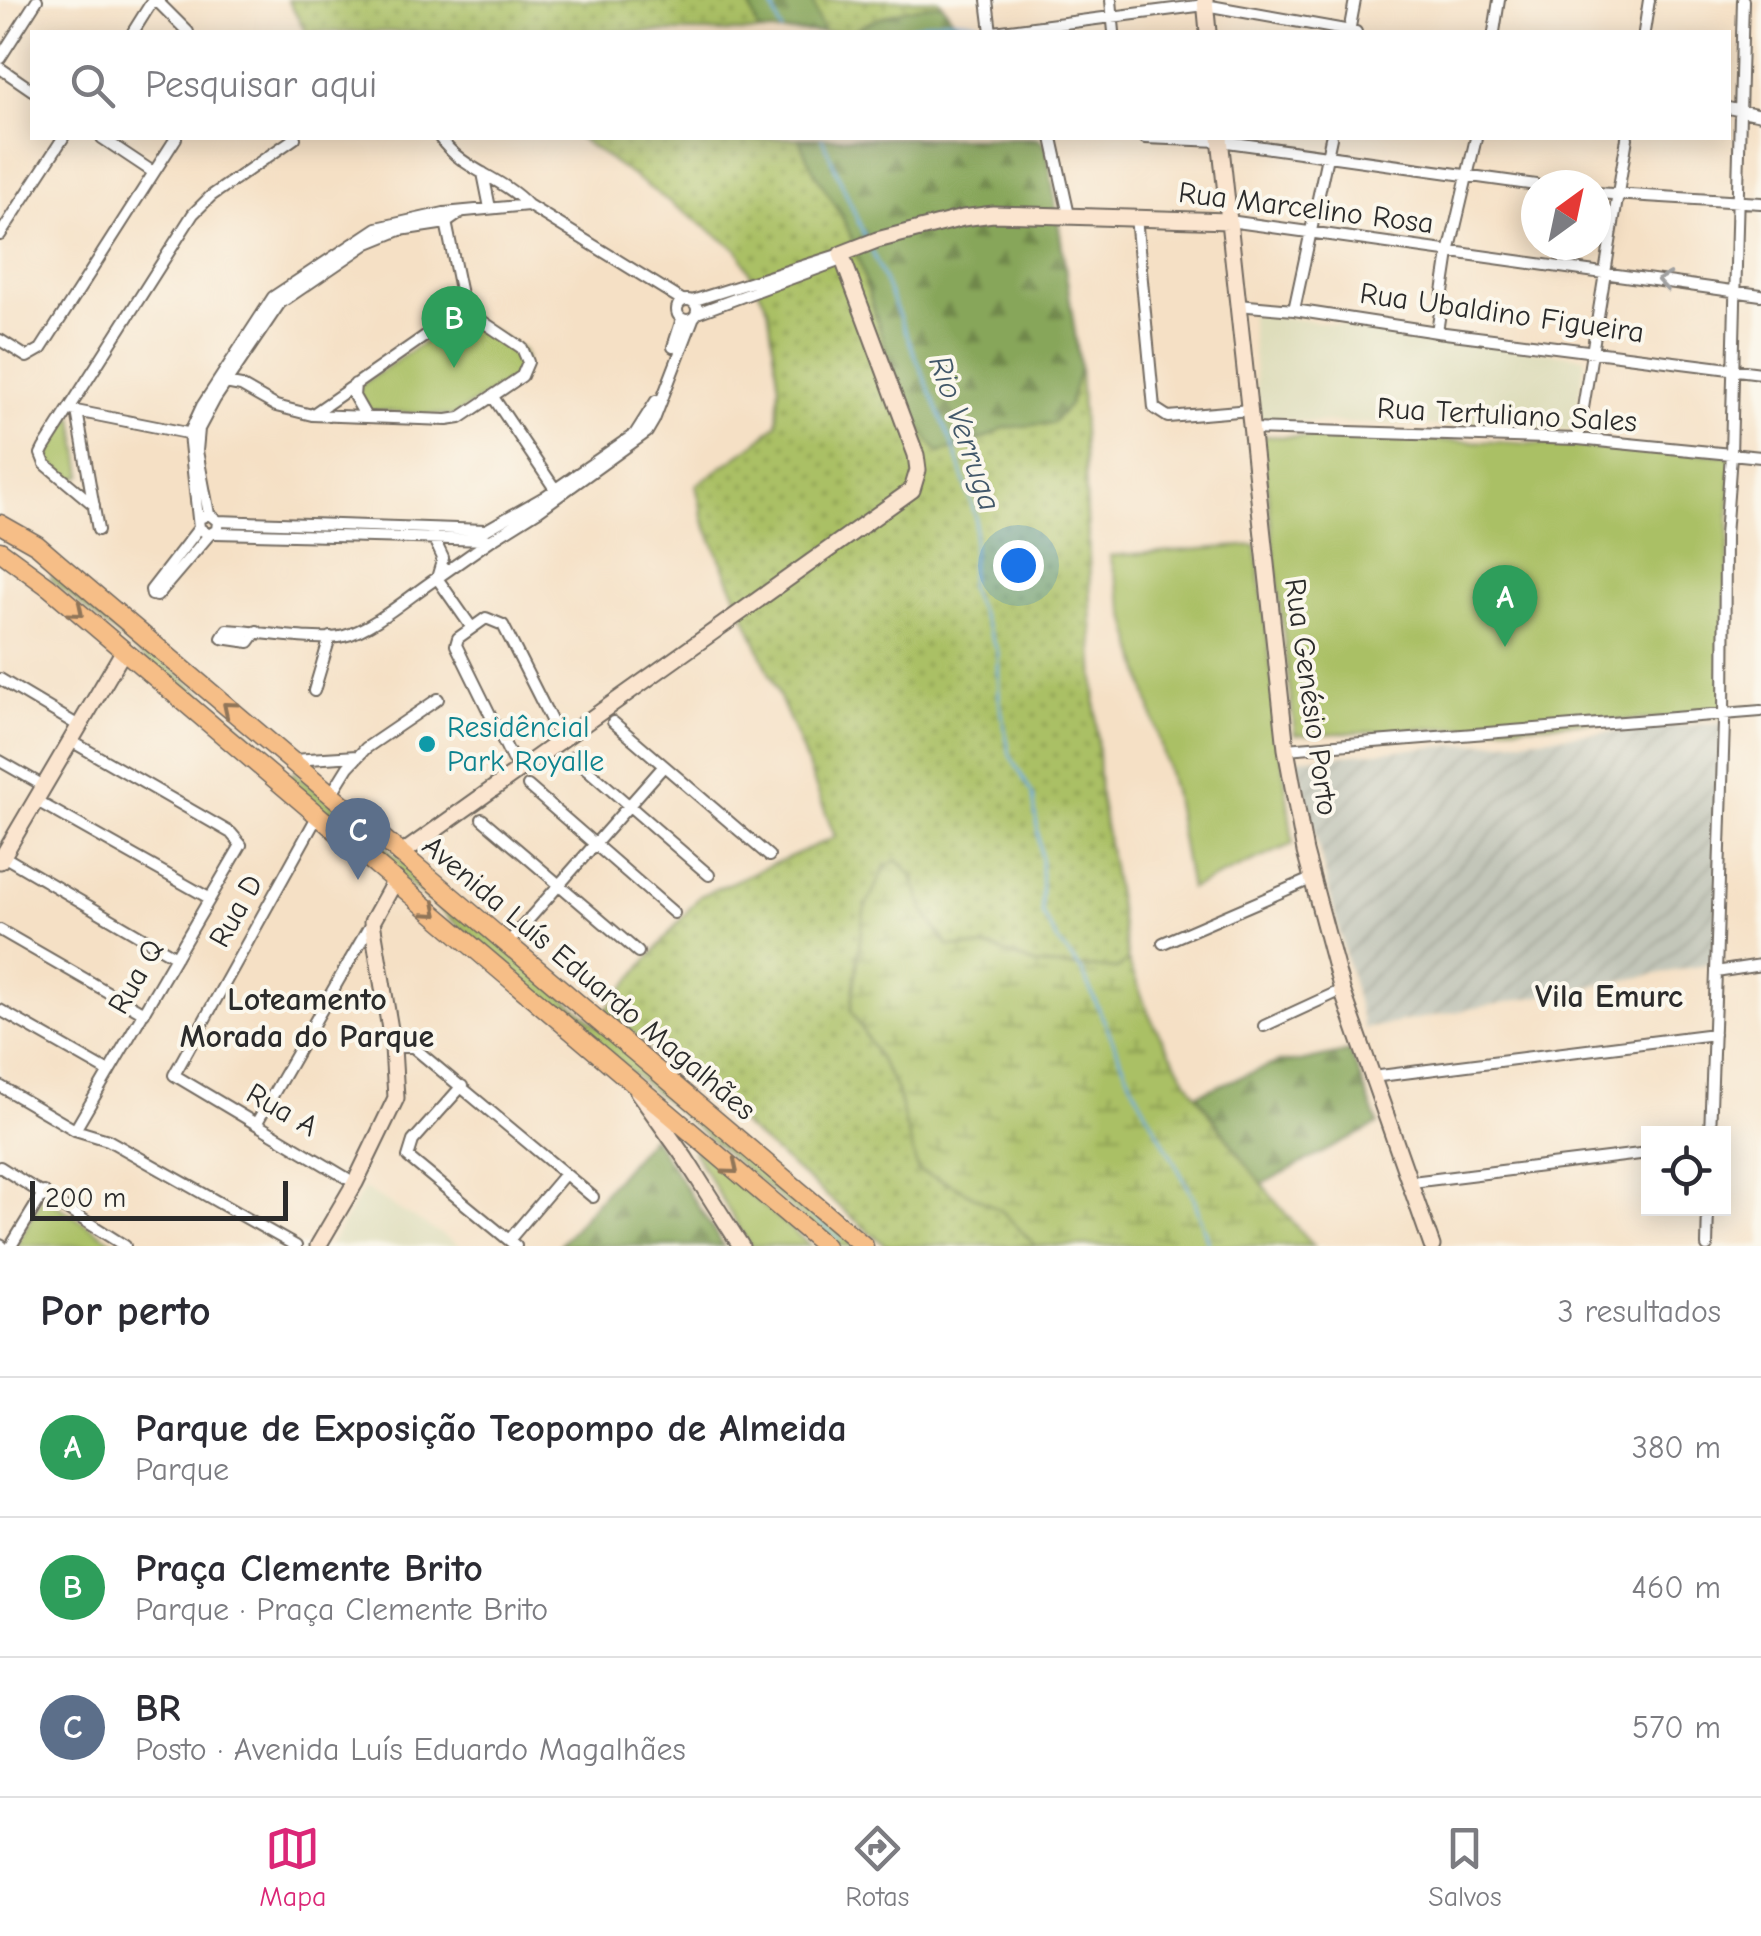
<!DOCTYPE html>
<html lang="pt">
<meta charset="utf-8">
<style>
body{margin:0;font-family:"Comic Neue",sans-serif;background:#f2f2f3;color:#2b2b33}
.controls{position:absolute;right:30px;bottom:30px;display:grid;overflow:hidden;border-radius:0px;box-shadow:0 5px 25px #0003}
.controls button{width:90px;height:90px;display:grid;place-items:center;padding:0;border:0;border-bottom:2px solid #e1e1e2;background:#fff;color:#2b2b33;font:50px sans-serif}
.compass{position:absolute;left:1521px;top:170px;width:90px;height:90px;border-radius:50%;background:#fff;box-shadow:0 5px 25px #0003;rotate:33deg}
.scale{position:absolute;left:30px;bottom:25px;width:258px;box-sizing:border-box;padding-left:10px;border:5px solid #2b2b2b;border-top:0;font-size:28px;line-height:35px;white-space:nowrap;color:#2b2b2b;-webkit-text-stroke:8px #fbf7ec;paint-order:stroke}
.you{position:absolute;left:1018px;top:565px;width:35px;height:35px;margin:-25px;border:8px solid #fff;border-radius:50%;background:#1a73e8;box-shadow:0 0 0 15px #1a73e833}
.badge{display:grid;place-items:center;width:65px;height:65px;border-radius:50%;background:#db2777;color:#fff;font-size:32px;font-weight:700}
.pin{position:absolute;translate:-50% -82px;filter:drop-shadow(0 2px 5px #0008)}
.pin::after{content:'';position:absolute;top:52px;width:35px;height:30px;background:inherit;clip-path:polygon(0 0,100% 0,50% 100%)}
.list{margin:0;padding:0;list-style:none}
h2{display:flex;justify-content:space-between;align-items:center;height:130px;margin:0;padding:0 40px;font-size:42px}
h2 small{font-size:32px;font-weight:400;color:#7c7c81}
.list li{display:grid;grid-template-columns:65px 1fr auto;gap:30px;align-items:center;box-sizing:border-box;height:140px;padding:0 40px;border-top:2px solid #e1e1e2}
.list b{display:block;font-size:38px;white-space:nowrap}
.list p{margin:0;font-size:32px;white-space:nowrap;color:#7c7c81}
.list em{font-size:32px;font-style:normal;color:#7c7c81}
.icon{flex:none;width:55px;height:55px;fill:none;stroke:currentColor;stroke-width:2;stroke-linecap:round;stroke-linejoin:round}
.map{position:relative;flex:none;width:1761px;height:1246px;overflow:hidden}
.search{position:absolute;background:#fff;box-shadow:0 5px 25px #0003;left:30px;right:30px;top:30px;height:110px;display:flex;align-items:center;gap:25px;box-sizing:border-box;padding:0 35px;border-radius:0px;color:#7c7c81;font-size:38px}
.sheet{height:550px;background:#fff}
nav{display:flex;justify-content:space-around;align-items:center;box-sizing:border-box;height:140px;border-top:2px solid #e1e1e2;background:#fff;font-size:28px;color:#7c7c81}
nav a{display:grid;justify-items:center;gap:5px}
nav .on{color:#db2777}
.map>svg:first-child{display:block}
</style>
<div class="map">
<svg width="1761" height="1246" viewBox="0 0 1761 1246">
<defs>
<pattern id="industrial-furrows" width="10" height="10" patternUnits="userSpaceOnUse" patternTransform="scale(2.5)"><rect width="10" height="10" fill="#c3c6b9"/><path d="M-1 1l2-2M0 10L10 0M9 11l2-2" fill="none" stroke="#a8aa9f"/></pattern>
<pattern id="grass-dots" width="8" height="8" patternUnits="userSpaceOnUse" patternTransform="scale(2.5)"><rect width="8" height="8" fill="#aac065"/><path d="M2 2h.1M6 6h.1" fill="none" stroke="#8b9c53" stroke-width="1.8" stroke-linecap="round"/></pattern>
<pattern id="forest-firs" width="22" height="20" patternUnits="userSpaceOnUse" patternTransform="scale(2.5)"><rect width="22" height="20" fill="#87a65a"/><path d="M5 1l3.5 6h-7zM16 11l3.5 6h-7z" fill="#6f874b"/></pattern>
<pattern id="wetland-marsh" width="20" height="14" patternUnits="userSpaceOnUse" patternTransform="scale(2.5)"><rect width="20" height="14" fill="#aac065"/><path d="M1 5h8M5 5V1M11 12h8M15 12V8" fill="none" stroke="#8b9c53"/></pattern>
</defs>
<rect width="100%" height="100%" fill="#fbf7ec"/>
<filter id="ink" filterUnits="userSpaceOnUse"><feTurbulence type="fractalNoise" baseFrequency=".01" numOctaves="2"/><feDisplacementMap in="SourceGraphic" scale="20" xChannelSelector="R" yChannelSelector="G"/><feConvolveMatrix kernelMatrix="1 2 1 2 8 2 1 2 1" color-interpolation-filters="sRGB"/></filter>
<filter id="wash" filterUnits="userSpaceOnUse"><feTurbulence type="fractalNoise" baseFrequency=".0048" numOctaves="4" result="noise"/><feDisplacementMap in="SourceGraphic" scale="40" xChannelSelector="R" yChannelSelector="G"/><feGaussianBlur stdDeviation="2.25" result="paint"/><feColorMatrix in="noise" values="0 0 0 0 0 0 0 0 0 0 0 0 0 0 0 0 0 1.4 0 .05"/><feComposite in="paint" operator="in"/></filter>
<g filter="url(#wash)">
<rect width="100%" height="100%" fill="#f5e0c5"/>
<path fill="#deddbb" d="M1250 313 1585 357 1574 431 1259 420Z
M364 1189 461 1246H329Z"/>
<path fill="url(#industrial-furrows)" d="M1724 722 1716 963 1364 1029 1296 759Z"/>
<path fill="url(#grass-dots)" stroke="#6a7648" stroke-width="2.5" d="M288 0H939L962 32H306Z
M579 138H1039L1047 148 1080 367 1100 796 1128 961 1117 969 1037 965 992 948 948 946 924 912 913 876 851 1010 896 1088 918 1171 947 1182 1002 1211 1036 1246H886L606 1010 700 896 835 837 796 735 704 521 696 485 756 443 777 424 779 386 768 308 738 250Z"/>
<path fill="url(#forest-firs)" stroke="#596842" stroke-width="2.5" d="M748 0H812L823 32H759Z
M942 4 962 32H852C878 16 911 6 942 4Z
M799 138H1039L1047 148 1080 367 1069 405 1052 423 1004 428 973 444 939 453C891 398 876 307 852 240 840 204 810 174 799 138Z
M1350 1051 1378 1124 1260 1185 1197 1094 1279 1062H1300Z
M652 1136 724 1246H559Z"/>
<path fill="url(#wetland-marsh)" stroke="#6a7648" stroke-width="2.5" d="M897 860 913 876 924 912 948 946 992 948 1037 965 1117 969 1128 961C1137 982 1144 1005 1155 1026 1198 1105 1254 1178 1313 1246H1036L1002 1211 947 1182 918 1171 896 1088 851 1010 864 911 885 867Z"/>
<path fill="#aac065" stroke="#6a7648" stroke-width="2.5" d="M461 317H470L522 350 525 358 520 372 510 381 453 416 368 410 358 394 361 385Z
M71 417 74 418 83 475 71 481 50 462 47 454Z
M1261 436 1499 442 1731 455 1725 716 1295 735Z
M1256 545 1293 844 1190 889 1173 791 1110 556Z
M56 570 273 754V757L263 758 50 579Z
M294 771 860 1246H836L288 781Z
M697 1149 811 1246H750L693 1151Z
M43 1196 120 1246H16Z"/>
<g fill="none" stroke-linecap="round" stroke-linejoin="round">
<path stroke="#6cade0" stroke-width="2.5" d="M770 0 782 32
M900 32C925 20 955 16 982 24
M822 138 865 237
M871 249 955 451 976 518 969 587 998 652 999 698 1010 755 1033 795 1041 857 1042 913 1059 943 1082 971 1133 1086 1194 1198 1209 1246
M760 1169 840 1240"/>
</g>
</g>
<g filter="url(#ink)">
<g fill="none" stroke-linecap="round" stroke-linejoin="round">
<g stroke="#726a61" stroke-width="14">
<path id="street" d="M156 0 188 32
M987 0 991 32
M1111 0 1114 32
M133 32 153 0
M994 32 1205 5 1356 32
M1349 32 1355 0
M1494 32 1499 0
M1644 32 1649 0
M0 58 37 0
M0 68 32 90
M1728 108 1761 115
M102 138 153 172
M440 138C462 170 502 177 528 205
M1052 138 1069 215
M1145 138 1220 141 1536 185
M483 173 490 208
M1596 193 1761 203
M445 217 464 309
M1136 217 1154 408 1168 417 1250 410
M1229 221 1761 295
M0 235 63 138
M677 310a10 10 0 1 1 20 0a10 10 0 1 1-20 0Z
M692 301 841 254
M1237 305 1294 310 1437 332 1761 373
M1294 310 1331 138
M697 313 844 259
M1437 332 1449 253 1476 138
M0 340 27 357 41 349 176 138
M673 347 682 319
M220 382 241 386 276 406 312 415 447 420 460 418 522 376 528 362 522 348 464 309
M355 384 354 396 366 417
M493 397 559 495
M71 410 192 434
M77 411 98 530
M313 414 464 309
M1251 429 1578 439 1761 457
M1578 439 1627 138
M94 505 45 464 41 454 44 448 193 214 211 196 295 138
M209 514 197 451 199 429 215 399 280 303 368 243 400 230 446 223 459 214
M200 518 209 514 218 521 217 530 209 535 199 528 189 434 202 406 273 297 377 228 444 213 528 205 682 300
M218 521 486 530 544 497 635 434 656 401
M215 533 491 540 539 510 647 432 654 420 693 319
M151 590 152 595 157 596 209 535
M151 590 199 528
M472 628 437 578 491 540
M257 631 249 642 222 638 227 630C258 631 316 643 344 636 373 629 412 594 437 578L443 558 432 535
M0 679 79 726
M314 691 330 637
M613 722 769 856
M71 741 231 833 241 845 75 1130
M1286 749 1761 711
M573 757 709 875
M512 759 456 645 458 638 486 618 503 625 554 726
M292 760 357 756
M0 761 44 786
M528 786 674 913
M330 796 348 767 366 748 438 699
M35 800 209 898
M318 815 174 1075 355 1183
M482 819 638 952
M3 856 176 957
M0 930 144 1013
M1163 943 1311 879
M507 944 663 767
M1716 972 1724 722 1725 536 1731 455 1743 0
M0 1010 109 1072
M1264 1026 1342 990
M393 1047H413L593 1197
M1372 1077 1714 1034
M0 1086 75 1130 108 1140 296 1246
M462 1086 413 1141 408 1157 516 1246
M256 1124 372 922
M1710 1134 1716 972 1761 965
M0 1167 125 1246
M1412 1182 1648 1153
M509 1240 565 1174
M0 1245 2 1246
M11 1246 44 1192
M1707 1246 1708 1208"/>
</g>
<g stroke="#726a61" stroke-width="19">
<path id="secondary" d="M1205 0 1208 32
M1220 138 1286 749 1305 852 1342 990 1432 1246
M400 855 912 490 918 470 916 455 841 254 877 240 963 218 993 214 1229 221
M0 861 124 650
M638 1092 685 1158 741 1246
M318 1246 355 1183 396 1098 393 1047 372 922 396 879"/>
</g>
<g stroke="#726a61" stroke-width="21">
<path id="primary" d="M0 524 37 545 59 564 864 1246
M0 551 49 587 825 1246"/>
</g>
<use href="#street" stroke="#fff" stroke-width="10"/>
<use href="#secondary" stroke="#fbe5cf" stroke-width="15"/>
<use href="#primary" stroke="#f6be87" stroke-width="18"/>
</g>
<defs><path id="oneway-chevron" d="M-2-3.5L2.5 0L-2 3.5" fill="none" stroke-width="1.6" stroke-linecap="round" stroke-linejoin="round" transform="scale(2.5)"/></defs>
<use stroke="#a0a0a0" href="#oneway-chevron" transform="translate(1664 281) rotate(-171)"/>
<g stroke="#907459">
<use href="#oneway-chevron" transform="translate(77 611) rotate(40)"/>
<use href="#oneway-chevron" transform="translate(229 708) rotate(-140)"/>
<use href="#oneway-chevron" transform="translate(432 911) rotate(41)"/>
<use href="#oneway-chevron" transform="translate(732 1168) rotate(40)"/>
</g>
</g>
<circle fill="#0f9aa8" stroke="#fbf7ec" stroke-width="4" cx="427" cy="744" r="10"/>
<g text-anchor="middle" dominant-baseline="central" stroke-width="8" stroke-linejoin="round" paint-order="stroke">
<g font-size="30" fill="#2b2b2b" stroke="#fbf7ec">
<text transform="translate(1306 208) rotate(7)">Rua Marcelino Rosa</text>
<text transform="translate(1502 313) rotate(8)">Rua Ubaldino Figueira</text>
<text transform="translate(1507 415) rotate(3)">Rua Tertuliano Sales</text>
<text transform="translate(1311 697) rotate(82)">Rua Genésio Porto</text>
<text transform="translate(236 911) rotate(-61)">Rua D</text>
<text transform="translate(136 977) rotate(-60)">Rua Q</text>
<text transform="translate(589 978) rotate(40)">Avenida Luís Eduardo Magalhães</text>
<text transform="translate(282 1110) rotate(30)">Rua A</text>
</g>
<g font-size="30" fill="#0d838f" stroke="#fbf7ec" text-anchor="start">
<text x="447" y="727">Residêncial<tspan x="447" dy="34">Park Royalle</tspan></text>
</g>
<g font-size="32" font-style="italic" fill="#42586a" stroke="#fbf7ec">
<text transform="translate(965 433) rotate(71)">Rio Verruga</text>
</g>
<g font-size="32" font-weight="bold" fill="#2b2b2b" stroke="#fbf7ec">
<text x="1609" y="996">Vila Emurc</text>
<text x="307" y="999">Loteamento<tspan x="307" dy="37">Morada do Parque</tspan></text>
</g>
</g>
</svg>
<div class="controls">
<button><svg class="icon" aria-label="locate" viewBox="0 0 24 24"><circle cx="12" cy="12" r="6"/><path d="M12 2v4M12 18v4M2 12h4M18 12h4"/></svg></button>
</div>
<svg class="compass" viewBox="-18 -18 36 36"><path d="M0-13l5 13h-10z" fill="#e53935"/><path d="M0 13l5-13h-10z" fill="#7c7c81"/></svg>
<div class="scale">200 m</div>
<div class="you"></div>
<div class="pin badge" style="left:1505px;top:647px;background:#2e9e5b">A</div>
<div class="pin badge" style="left:454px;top:368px;background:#2e9e5b">B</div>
<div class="pin badge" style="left:358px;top:880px;background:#5c6f8a">C</div>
<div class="search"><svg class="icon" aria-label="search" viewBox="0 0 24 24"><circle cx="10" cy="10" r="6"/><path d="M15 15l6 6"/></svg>Pesquisar aqui</div>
</div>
<section class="sheet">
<h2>Por perto<small>3 resultados</small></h2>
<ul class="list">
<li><span class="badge" style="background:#2e9e5b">A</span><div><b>Parque de Exposição Teopompo de Almeida</b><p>Parque</p></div><em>380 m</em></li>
<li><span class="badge" style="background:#2e9e5b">B</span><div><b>Praça Clemente Brito</b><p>Parque · Praça Clemente Brito</p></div><em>460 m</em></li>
<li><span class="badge" style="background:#5c6f8a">C</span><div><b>BR</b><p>Posto · Avenida Luís Eduardo Magalhães</p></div><em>570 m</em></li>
</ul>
</section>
<nav>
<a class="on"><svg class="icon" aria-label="map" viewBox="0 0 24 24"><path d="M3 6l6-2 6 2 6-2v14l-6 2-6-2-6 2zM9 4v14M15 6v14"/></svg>Mapa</a>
<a><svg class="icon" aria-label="directions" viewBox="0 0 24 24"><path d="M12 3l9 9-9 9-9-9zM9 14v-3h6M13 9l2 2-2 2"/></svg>Rotas</a>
<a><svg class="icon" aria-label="saved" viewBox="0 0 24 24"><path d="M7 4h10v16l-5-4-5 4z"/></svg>Salvos</a>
</nav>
